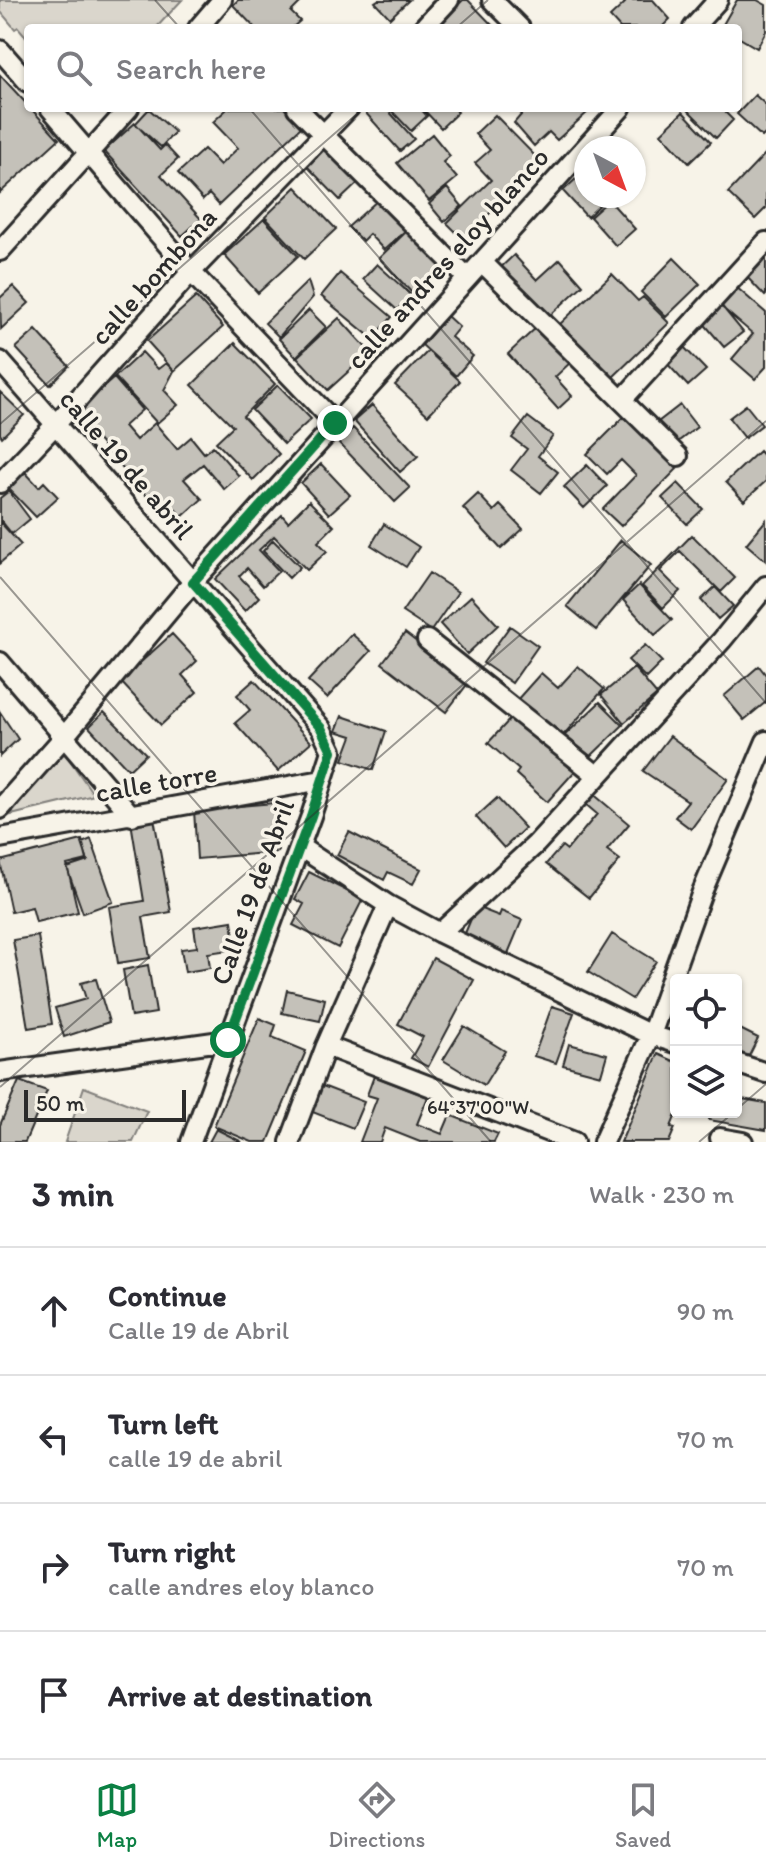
<!DOCTYPE html>
<meta charset="utf-8">
<style>
body{margin:0;font-family:Itim,sans-serif;background:#f7f7f7;color:#2b2b33}
.controls{position:absolute;right:24px;bottom:24px;display:grid;overflow:hidden;border-radius:8px;box-shadow:0 2px 6px #0004}
.controls button{width:72px;height:72px;display:grid;place-items:center;padding:0;border:0;border-bottom:2px solid #e1e1e2;background:#fff;color:#2b2b33;font:40px sans-serif}
.compass{position:absolute;left:574px;top:136px;width:72px;height:72px;border-radius:50%;background:#fff;box-shadow:0 2px 6px #0004;rotate:139deg}
.scale{position:absolute;left:24px;bottom:20px;width:162px;box-sizing:border-box;padding-left:8px;border:4px solid #2b2b2b;border-top:0;font-size:22px;line-height:28px;white-space:nowrap;color:#2b2b2b;-webkit-text-stroke:6px #f7f3e8;paint-order:stroke}
.stop{position:absolute;width:24px;height:24px;margin:-18px;border:6px solid #0b8043;border-radius:50%;background:#fff}
.stop.end{background:#0b8043;border-color:#fff;box-shadow:0 2px 8px #0008}
.list{margin:0;padding:0;list-style:none}
h2{display:flex;justify-content:space-between;align-items:center;height:104px;margin:0;padding:0 32px;font-size:34px}
h2 small{font-size:26px;font-weight:400;color:#7c7c81}
.list li{display:grid;grid-template-columns:52px 1fr auto;gap:24px;align-items:center;box-sizing:border-box;height:128px;padding:0 32px;border-top:2px solid #e1e1e2}
.list b{display:block;font-size:30px;white-space:nowrap}
.list p{margin:0;font-size:26px;white-space:nowrap;color:#7c7c81}
.list em{font-size:26px;font-style:normal;color:#7c7c81}
.icon{flex:none;width:44px;height:44px;fill:none;stroke:currentColor;stroke-width:2;stroke-linecap:round;stroke-linejoin:round}
.map{position:relative;flex:none;width:766px;height:1142px;overflow:hidden}
.search{position:absolute;background:#fff;box-shadow:0 2px 6px #0004;left:24px;right:24px;top:24px;height:88px;display:flex;align-items:center;gap:20px;box-sizing:border-box;padding:0 28px;border-radius:8px;color:#7c7c81;font-size:30px}
.sheet{height:616px;background:#fff}
nav{display:flex;justify-content:space-around;align-items:center;box-sizing:border-box;height:112px;border-top:2px solid #e1e1e2;background:#fff;font-size:22px;color:#7c7c81}
nav a{display:grid;justify-items:center;gap:4px}
nav .on{color:#0b8043}
.map>svg:first-child{display:block}
</style>
<div class="map">
<svg width="766" height="1142" viewBox="0 0 766 1142">
<rect width="100%" height="100%" fill="#f7f3e8"/>
<filter id="ink" filterUnits="userSpaceOnUse"><feTurbulence type="fractalNoise" baseFrequency=".0125" numOctaves="2"/><feDisplacementMap in="SourceGraphic" scale="16" xChannelSelector="R" yChannelSelector="G"/><feConvolveMatrix kernelMatrix="1 2 1 2 8 2 1 2 1" color-interpolation-filters="sRGB"/></filter>
<g filter="url(#ink)">
<path fill="#dad6cc" stroke="#82807c" stroke-width="2" d="M0 0H182L156 28H28V39L18 27 15 29 0 11Z
M62 749 94 795 11 815Z
M84 1087 147 1111 133 1142H65Z"/>
<path fill="#c4c1b9" stroke="#2b2b2b" stroke-width="2" d="M238 0H303L291 12 300 21 292 28H255L233 5Z
M378 0H409L390 18 375 2Z
M463 0H468L495 28H435Z
M622 0H653L670 19 661 28H620L610 17 625 3Z
M737 0H757L766 5V31L757 48 738 37V28H721Z
M0 75 59 139 0 193Z
M755 95 766 105V133L762 137 737 114Z
M228 108H284L301 127 219 205 209 194 203 200 178 173 204 149 220 165 238 148 213 122Z
M366 108H386L414 139 400 151 363 110Z
M389 108H420L427 116 411 131Z
M422 108H454L458 112 441 128Z
M527 108H584L588 112 557 140 549 132 534 146 514 123Z
M689 108H721L733 120 716 138 688 110Z
M149 109 175 132 161 147 135 124Z
M683 112 711 142 689 163 661 133Z
M495 115 542 163 463 239 447 223 491 180 475 163 490 150 475 134Z
M135 123 160 150 165 145 178 159 161 175 201 219 182 236 104 151Z
M432 134 450 156 443 162 457 178 429 201 397 163Z
M324 148 358 183 340 200 306 165Z
M766 153V208L755 219 728 193Z
M579 176 586 183V196H598L603 202 587 217 563 191Z
M296 187 336 229 304 259 265 217Z
M447 188 462 206 444 222 429 204Z
M379 199 407 229 384 250 369 234 362 241 348 227Z
M609 200 635 229 616 246 590 217Z
M264 219 298 256 258 293 224 255Z
M409 229 445 266 414 295 379 258Z
M766 254V295L765 296 744 274Z
M514 255 537 280 560 259 583 285 545 320 498 270Z
M674 258 700 284 666 317 641 292Z
M377 264 411 295 397 310 363 279Z
M340 273 392 317 373 339 321 296Z
M612 274 638 301 643 297 669 323 611 379 560 324Z
M308 281 313 297 279 337 265 323Z
M13 286 29 303 1 329 0 298Z
M735 286 766 313V367L755 379 732 359 753 334 719 305Z
M196 297 223 327 174 371 147 341Z
M720 304 743 332 724 347 701 320Z
M309 310 326 327 296 357 279 339Z
M447 316 459 327 451 337 473 356 456 376 422 345Z
M339 318 370 352 328 390 297 357Z
M539 325 572 361 555 377 572 396 558 409 508 354Z
M36 330 69 366 50 385 16 348Z
M235 343 275 384 243 416 279 454 253 480 216 442 233 426 192 385Z
M680 343 706 370 688 386 663 359Z
M428 351 460 381 428 415 395 385Z
M142 352 158 369 166 363 174 371 164 390 178 405 157 423 115 377Z
M114 378 142 410 124 426 136 440 155 423 177 449 191 437 204 453 213 446 239 476 224 489 203 464 184 479 202 499 182 517 170 503 160 511 74 413Z
M278 385 311 419 284 444 252 410Z
M0 392 24 415 2 437 0 434Z
M372 405 418 456 400 472 354 421Z
M680 405 697 427 675 444 658 422Z
M746 405 762 425 745 438 729 418Z
M528 417 553 436 538 456 558 472 541 493 511 470 527 449 512 438Z
M624 417 677 469 621 526 603 509 636 475 621 460 607 474 587 454Z
M353 428 410 488 395 502 338 442Z
M759 451 766 459V481L744 501 726 482Z
M321 464 350 495 329 514 301 483Z
M587 465 607 486 584 508 564 487Z
M25 472 39 487 44 482 58 497 36 517 8 488Z
M678 483 703 509 687 524 662 498Z
M9 491 30 519 12 534 0 519V498Z
M478 494 494 511 500 505 523 529 501 549 463 508Z
M309 501 334 526 318 542 327 551 307 570 274 536 259 550 279 571 263 586 247 568 239 576 259 597 245 611 215 579 282 515 288 522Z
M766 520V561L746 544Z
M0 522 21 545 0 563Z
M384 524 419 547 406 567 371 545Z
M692 535 735 578 721 592 680 551 660 571 680 591 663 608 642 586Z
M273 540 300 567 289 578 263 551Z
M621 540 651 565 596 630 567 606Z
M429 573 458 592 431 631 402 612Z
M639 585 672 620 655 635 623 600Z
M715 587 733 606 718 619 701 600Z
M471 596 498 625 467 654 440 624Z
M510 626 538 646 512 683 483 663Z
M405 633 469 682 446 712 382 663Z
M172 634 197 661 182 675 197 692 161 725 120 681Z
M352 634 371 651 327 698 308 681Z
M645 645 662 662 646 678 628 660Z
M578 666 604 689 559 740 516 701 541 673 558 688Z
M759 666 766 675V702L744 720 724 696Z
M634 668 657 695 624 723 601 695Z
M254 680 311 742 278 771 235 723 250 710 237 695Z
M600 702 623 725 585 762 562 738Z
M0 712 18 739 0 756Z
M104 712 146 754 129 770 89 727Z
M342 716 386 731 373 770 343 760 352 736 336 731Z
M513 716 575 771 547 802 516 774 519 770 488 743Z
M670 736 728 779 691 829 675 817 688 801 643 771Z
M591 792 629 824 607 850 620 860 589 898 546 864 562 846 567 850 597 814 583 802Z
M497 798 525 828 504 848 476 817Z
M274 803 278 852 197 859 194 810Z
M154 818 171 912 143 917 150 958 118 963 109 907 144 901 131 822Z
M349 832 421 869 413 884 388 872 384 880 337 855Z
M91 839 113 902 83 913 67 868 88 861 82 843Z
M82 840 87 860 67 865 78 912 36 922 32 907 11 912 0 861Z
M309 872 363 899 338 948 293 925 304 904 295 899Z
M476 907 499 916 501 911 522 920 507 956 463 938Z
M232 921 236 949 208 953 210 968 185 972 181 949 197 947 194 927Z
M612 934 656 961 632 999 588 972Z
M38 936 52 1024 28 1028 13 940Z
M433 958 474 980 428 1067 411 1058 423 1037 398 1024Z
M148 965 156 1013 131 1017 123 970Z
M96 979 109 1022 64 1037 55 1008 86 999 81 983Z
M676 989V1025L662 1018Z
M287 990 325 999 320 1021 282 1013Z
M552 1006 574 1013 556 1063 534 1056Z
M259 1018 276 1025 272 1037 306 1051 268 1142H252L214 1126Z
M464 1026 505 1051 484 1085 443 1060Z
M736 1027 758 1038 747 1060 736 1055Z
M569 1044 607 1054 601 1075 563 1065Z
M658 1054 676 1062 677 1112 671 1127 675 1128 669 1142H621Z
M374 1076 428 1097 417 1124 442 1134 450 1115 498 1134 494 1142H420L385 1128 380 1142H360L377 1098 367 1095Z
M19 1081 47 1091 25 1142H0V1125Z
M320 1085 364 1102 353 1128 310 1111Z
M736 1098 766 1103V1130L709 1120 710 1112H736Z
M216 1129 242 1142H209Z"/>
<g fill="none" stroke-linecap="round" stroke-linejoin="round">
<g stroke="#2b2b2b" stroke-width="24">
<path id="minor" d="M492 0 520 28
M198 28 222 0
M423 28 449 0
M693 28 718 0
M0 50 28 82
M50 108 191 272 335 423
M297 108 467 278
M0 251 129 108
M482 262 678 456
M0 361 321 728 332 751 311 816 191 1142
M622 400 766 242
M0 483 55 425 191 272 349 108
M427 640 598 776
M0 662 132 816
M0 809 63 738 193 582 621 108
M0 838 322 780
M300 847 388 905 440 933 651 1035 676 1043
M440 933 536 844 722 640 766 586
M326 1046 574 1142
M736 1063 766 1073
M0 1072 228 1040
M720 1138 743 1142
M290 1142 326 1046 388 905
M603 1142 651 1035 702 892 766 741"/>
</g>
<use href="#minor" stroke="#f7f3e8" stroke-width="18"/>
</g>
</g>
<g fill="none" stroke-linecap="round" stroke-linejoin="round" filter="url(#ink)">
<path stroke="#0b8043" stroke-width="10" d="M228 1040 311 816 332 751 321 728 193 582 335 423"/>
</g>
<path fill="none" stroke="#2b2b2b" stroke-width="2" stroke-opacity="0.45" d="M155 0 180 28M456 28 488 0M249 108 766 703M0 424 364 108M0 577 491 1142M0 1087 766 421M736 1110 766 1084M699 1142 734 1112"/>
<g text-anchor="middle" dominant-baseline="central" stroke-width="7" stroke-linejoin="round" paint-order="stroke">
<g font-size="28" fill="#2b2b2b" stroke="#f7f3e8">
<text transform="translate(447 258) rotate(-48)">calle andres eloy blanco</text>
<text transform="translate(153 276) rotate(-48)">calle bombona</text>
<text transform="translate(127 464) rotate(49)">calle 19 de abril</text>
<text transform="translate(156 782) rotate(-10)">calle torre</text>
<text transform="translate(252 892) rotate(-70)">Calle 19 de Abril</text>
</g>
</g>
<g font-size="20" text-anchor="middle" fill="#2b2b2b" stroke="#f7f3e8" stroke-width="7" stroke-linejoin="round" paint-order="stroke">
<text x="478" y="1114">64°37'00"W</text>
</g>
</svg>
<div class="controls">
<button><svg class="icon" aria-label="locate" viewBox="0 0 24 24"><circle cx="12" cy="12" r="6"/><path d="M12 2v4M12 18v4M2 12h4M18 12h4"/></svg></button>
<button><svg class="icon" aria-label="layers" viewBox="0 0 24 24"><path d="M12 4l9 5-9 5-9-5zM3 14l9 5 9-5"/></svg></button>
</div>
<svg class="compass" viewBox="-18 -18 36 36"><path d="M0-13l5 13h-10z" fill="#e53935"/><path d="M0 13l5-13h-10z" fill="#7c7c81"/></svg>
<div class="scale">50 m</div>
<div class="stop" style="left:228px;top:1040px"></div>
<div class="stop end" style="left:335px;top:423px"></div>
<div class="search"><svg class="icon" aria-label="search" viewBox="0 0 24 24"><circle cx="10" cy="10" r="6"/><path d="M15 15l6 6"/></svg>Search here</div>
</div>
<section class="sheet">
<h2>3 min<small>Walk · 230 m</small></h2>
<ul class="list">
<li><svg class="icon" aria-label="ahead" viewBox="0 0 24 24"><path d="M12 20V5M6 11l6-6 6 6"/></svg><div><b>Continue</b><p>Calle 19 de Abril</p></div><em>90 m</em></li>
<li><svg class="icon" aria-label="left" viewBox="0 0 24 24"><path d="M17 20v-9H6M10 6l-5 5 5 5"/></svg><div><b>Turn left</b><p>calle 19 de abril</p></div><em>70 m</em></li>
<li><svg class="icon" aria-label="right" viewBox="0 0 24 24"><path d="M7 20v-9h11M14 6l5 5-5 5"/></svg><div><b>Turn right</b><p>calle andres eloy blanco</p></div><em>70 m</em></li>
<li><svg class="icon" aria-label="arrive" viewBox="0 0 24 24"><path d="M6 21V4h12l-3 4 3 4H6"/></svg><div><b>Arrive at destination</b></div></li>
</ul>
</section>
<nav>
<a class="on"><svg class="icon" aria-label="map" viewBox="0 0 24 24"><path d="M3 6l6-2 6 2 6-2v14l-6 2-6-2-6 2zM9 4v14M15 6v14"/></svg>Map</a>
<a><svg class="icon" aria-label="directions" viewBox="0 0 24 24"><path d="M12 3l9 9-9 9-9-9zM9 14v-3h6M13 9l2 2-2 2"/></svg>Directions</a>
<a><svg class="icon" aria-label="saved" viewBox="0 0 24 24"><path d="M7 4h10v16l-5-4-5 4z"/></svg>Saved</a>
</nav>
